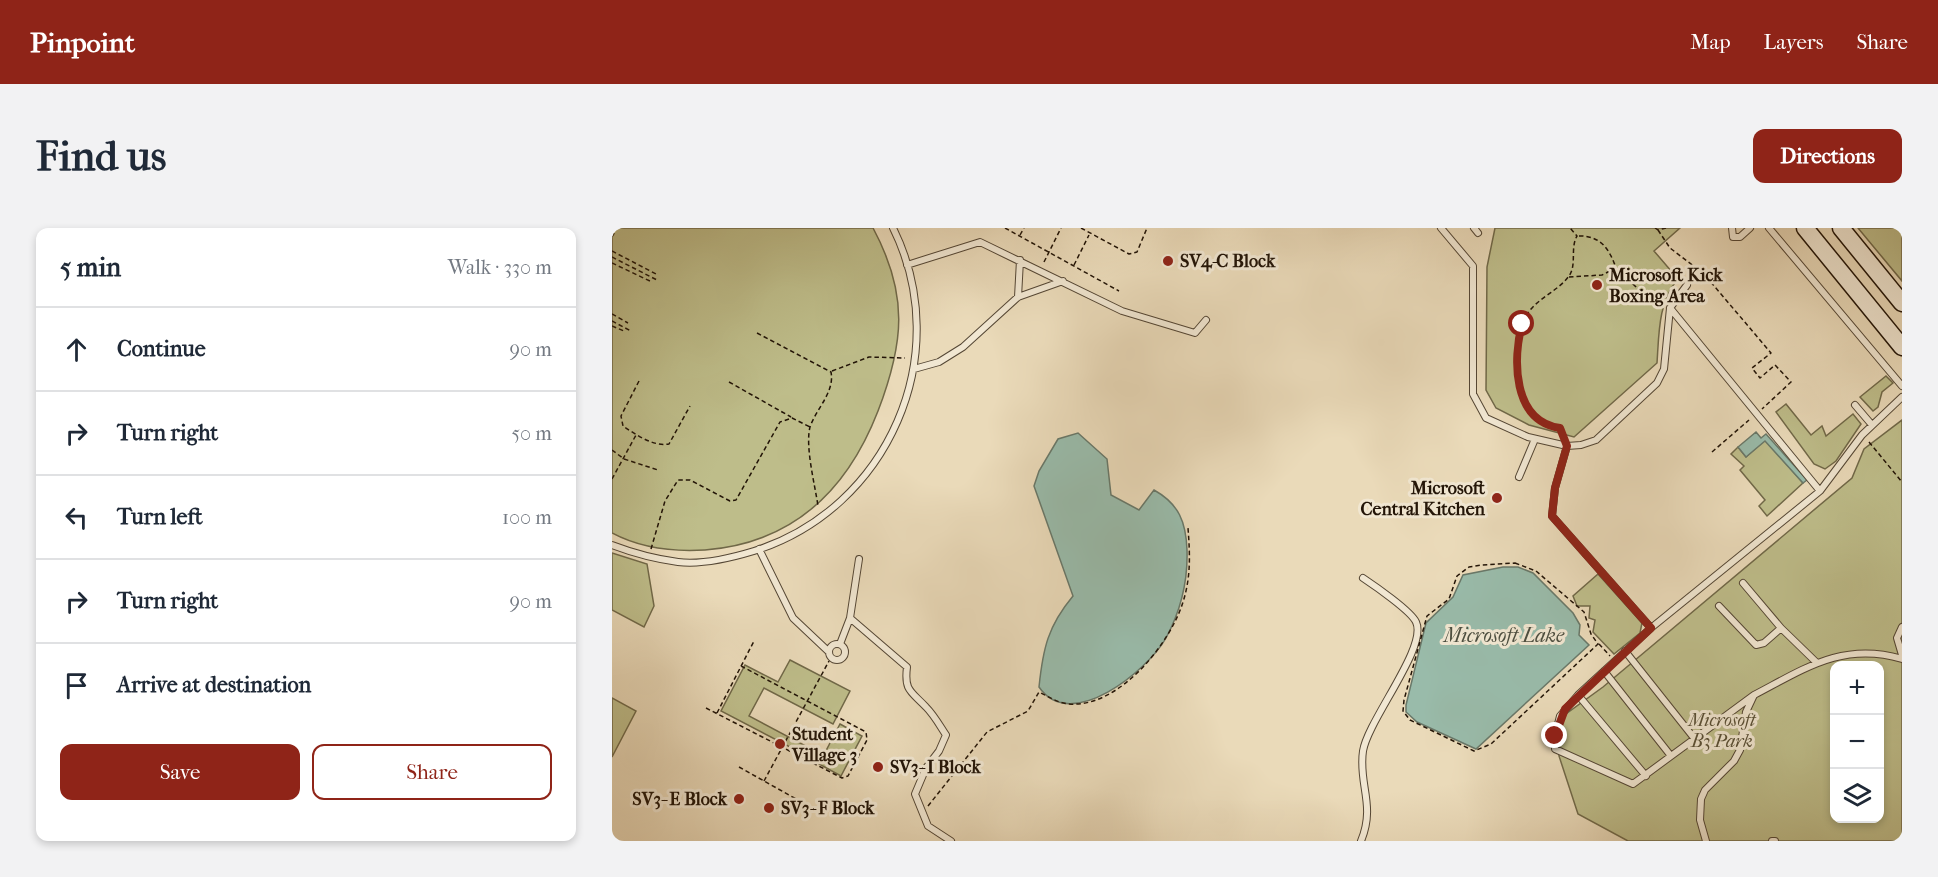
<!DOCTYPE html>
<meta charset="utf-8">
<style>
body{margin:0;font-family:"IM FELL French Canon",serif;background:#f2f2f3;color:#1f2937}
.controls{position:absolute;right:18px;bottom:18px;display:grid;overflow:hidden;border-radius:12px;box-shadow:0 3px 9px #0003}
.controls button{width:54px;height:54px;display:grid;place-items:center;padding:0;border:0;border-bottom:2px solid #e0e1e3;background:#fff;color:#1f2937;font:30px sans-serif}
.stop{position:absolute;width:18px;height:18px;margin:-14px;border:4px solid #8f2418;border-radius:50%;background:#fff}
.stop.end{background:#8f2418;border-color:#fff;box-shadow:0 2px 6px #0008}
.list{margin:0;padding:0;list-style:none}
h2{display:flex;justify-content:space-between;align-items:center;height:78px;margin:0;padding:0 24px;font-size:26px}
h2 small{font-size:20px;font-weight:400;color:#747a83}
.list li{display:grid;grid-template-columns:39px 1fr auto;gap:18px;align-items:center;box-sizing:border-box;height:84px;padding:0 24px;border-top:2px solid #e0e1e3}
.list b{display:block;font-size:22px;white-space:nowrap}
.list em{font-size:20px;font-style:normal;color:#747a83}
.actions{display:flex;gap:12px;padding:18px 24px}
.actions a{flex:1;padding:14px 0;border:2px solid #8f2418;border-radius:12px;text-align:center;font-size:21px;color:#8f2418}
.actions .main{background:#8f2418;color:#fff}
.icon{flex:none;width:33px;height:33px;fill:none;stroke:currentColor;stroke-width:2;stroke-linecap:round;stroke-linejoin:round}
.map{position:relative;flex:none;width:1290px;height:613px;overflow:hidden;border-radius:12px}
header{display:flex;align-items:center;gap:36px;box-sizing:border-box;height:84px;padding:0 30px;background:#8f2418;color:#fff}
header strong{font-size:28px}
nav{display:flex;gap:33px;margin-inline-start:auto;font-size:21px}
.intro{display:flex;align-items:center;justify-content:space-between;box-sizing:border-box;height:144px;padding:0 36px}
h1{margin:0;font-size:42px}
.button{padding:15px 27px;border-radius:12px;background:#8f2418;color:#fff;font-size:21px;font-weight:700}
main{display:flex;gap:36px;padding:0 36px}
aside{flex:1;background:#fff;border-radius:12px;box-shadow:0 3px 9px #0003}
.map>svg:first-child{display:block}
</style>
<header>
<strong>Pinpoint</strong>
<nav><a>Map</a><a>Layers</a><a>Share</a></nav>
</header>
<div class="intro"><h1>Find us</h1><a class="button">Directions</a></div>
<main>
<aside>
<h2>5 min<small>Walk · 330 m</small></h2>
<ul class="list">
<li><svg class="icon" aria-label="ahead" viewBox="0 0 24 24"><path d="M12 20V5M6 11l6-6 6 6"/></svg><div><b>Continue</b></div><em>90 m</em></li>
<li><svg class="icon" aria-label="right" viewBox="0 0 24 24"><path d="M7 20v-9h11M14 6l5 5-5 5"/></svg><div><b>Turn right</b></div><em>50 m</em></li>
<li><svg class="icon" aria-label="left" viewBox="0 0 24 24"><path d="M17 20v-9H6M10 6l-5 5 5 5"/></svg><div><b>Turn left</b></div><em>100 m</em></li>
<li><svg class="icon" aria-label="right" viewBox="0 0 24 24"><path d="M7 20v-9h11M14 6l5 5-5 5"/></svg><div><b>Turn right</b></div><em>90 m</em></li>
<li><svg class="icon" aria-label="arrive" viewBox="0 0 24 24"><path d="M6 21V4h12l-3 4 3 4H6"/></svg><div><b>Arrive at destination</b></div></li>
</ul>
<div class="actions"><a class="main">Save</a><a>Share</a></div>
</aside>
<div class="map">
<svg width="1290" height="613" viewBox="0 0 1290 613">
<rect width="100%" height="100%" fill="#eadab9"/>
<filter id="stains"><feTurbulence type="fractalNoise" baseFrequency=".00333" numOctaves="4"/><feColorMatrix values="0 0 0 0 .2 0 0 0 0 .09 0 0 0 0 .02 0 0 0 .5 -.17"/></filter>
<radialGradient id="worn" r=".72"><stop offset=".6" stop-color="#630" stop-opacity="0"/><stop offset="1" stop-color="#630" stop-opacity=".3"/></radialGradient>
<path fill="#bebd8a" stroke="#706848" stroke-width="1.5" fill-rule="evenodd" d="M0 0H261C297 67 292 115 266 183 235 263 181 315 93 322 61 324 28 320 0 305Z
M883 0H1068L1042 23 1066 51C1046 74 1047 106 1045 135L962 209 917 197 884 180 874 162 875 39Z
M1246 0H1290V53Z
M1274 148 1281 155 1270 164 1266 179 1261 183 1248 169Z
M1174 176 1199 207 1210 198 1214 208 1241 186 1249 196 1224 233 1213 241 1202 236 1164 184Z
M1290 192V613H1016L966 586 947 528V491L991 459 1240 250 1252 221ZM1222 437H1268V590H1222Z
M1153 212 1191 255 1155 288 1147 278 1153 272 1128 242 1132 238 1119 226 1126 219 1134 229Z
M0 325 35 336 42 378 32 399 0 382Z
M986 346 1030 395 1028 405 1002 426 981 404 983 392 977 390 978 378H965L961 368Z
M178 432 238 463 221 496 152 460 137 488 205 524 201 531 109 483 133 437 166 454Z
M0 470 24 483 0 529Z
M228 496 250 508 229 548 207 536Z"/>
<path fill="#9ba" stroke="#697869" stroke-width="1.5" d="M1144 204 1149 210 1154 206 1195 252 1191 255 1153 213 1134 229 1126 219Z
M466 205 495 231 499 267 527 282 542 262C567 276 574 294 575 322 576 353 569 382 554 410 536 442 459 506 427 459 431 420 436 398 461 368L422 258 427 243 446 211Z
M891 339H906L921 345 961 385 968 397 967 407 977 417 864 521 805 494 794 484V477L814 395 841 369 851 347Z"/>
<g fill="none" stroke-linecap="round" stroke-linejoin="round">
<g stroke="#544634" stroke-width="8">
<path id="service" d="M829 0 861 38V166L874 190 916 209 955 218
M862 0 866 5
M1120 0 1121 9H1128L1138 0
M1157 0 1290 158
M295 37 368 14 510 83 583 105 594 92
M406 69 408 32
M1058 80 1075 57
M302 141 327 134 351 119 406 69 451 53
M1243 177 1260 197
M907 249 923 211
M0 317C21 325 44 331 66 334 90 337 119 330 142 323 276 281 344 127 281 0
M147 321 181 390 217 424
M247 331 238 390 295 439C292 463 299 463 314 479 322 487 328 498 334 507L327 523 314 540 303 566 316 598 339 613
M1107 378 1144 417 1152 415 1169 400 1131 355
M1290 399 1285 410 1290 427
M1039 400 940 288 943 260 955 218 969 217 984 212 1045 155 1052 141 1058 80 1208 263
M1169 400 1204 434
M217 424a8 8 0 1 1 16 0a8 8 0 1 1-16 0Z
M228 416 238 390
M1013 423 1082 510
M992 443 1059 528
M966 467 1034 548
M1142 467 1021 556 943 521V508L948 488 966 467 1039 400 1208 263 1250 207 1290 169
M749 613C764 577 746 556 751 523 756 492 816 419 804 394 799 383 763 358 751 350
M1094 613 1088 592 1089 571 1093 562 1122 533 1128 522 1134 484 1142 467C1192 441 1231 413 1290 431
M1160 613H1163"/>
</g>
<g stroke="#221407" stroke-width="19">
<path id="secondary" d="M1193 0 1290 119
M1229 0 1290 75"/>
</g>
<path stroke="#221407" stroke-width="1.5" stroke-dasharray="4.5 3" stroke-linecap="butt" d="M393 0 507 63
M469 0 517 26 525 24 535 0
M1043 0 1046 2 1054 0
M1046 2 1058 20 1092 46 1159 125 1140 140 1148 150 1163 137 1179 154 1150 181
M408 7 412 0
M0 9 5 0
M0 23 44 46
M0 29 45 52
M432 34 449 0
M0 35 40 54
M462 37 477 7
M1005 40 1028 63
M957 49 990 47 1004 40C997 20 988 7 965 8
M0 86 16 95
M0 93 19 103
M0 98 12 103
M145 105 219 144C223 164 204 181 198 199 193 219 203 257 206 278
M220 143 257 129 293 130
M27 153 9 188 11 198C23 206 41 219 57 216L78 178
M117 154 179 189
M951 207 948 200C901 193 892 118 916 85 926 70 946 63 957 48 965 37 958 20 965 8L958 0
M1257 214 1290 254
M0 222 12 231 46 242
M1100 224 1137 192
M0 251 24 207
M39 321 53 273 66 252H78L118 273 124 272 168 194 180 190 198 199
M903 335 924 343 972 384 979 406 986 416 879 516 862 523 798 492 791 483 792 472 815 388 837 371 845 348 857 339 869 337Z
M987 416 998 428
M94 480 230 550 236 548 255 512 254 504 129 438
M105 485 142 413
M127 539 211 586
M152 553 217 433
M316 578 375 504 416 483 427 464C437 469 446 475 457 476 507 480 558 416 571 374 579 349 578 326 576 300"/>
<use href="#service" stroke="#f1e7d2" stroke-width="6"/>
<use href="#secondary" stroke="#f1e7d2" stroke-width="16"/>
</g>
<g fill="none" stroke-linecap="round" stroke-linejoin="round">
<path stroke="#8f2418" stroke-width="8" d="M910 96C901 131 900 193 948 200L955 218 943 260 940 288 1039 400 953 481 943 508"/>
</g>
<g fill="#8f2418" stroke="#f1e7d2" stroke-width="2">
<circle cx="556" cy="33" r="6"/>
<circle cx="985" cy="57" r="6"/>
<circle cx="885" cy="270" r="6"/>
<circle cx="168" cy="516" r="6"/>
<circle cx="266" cy="539" r="6"/>
<circle cx="127" cy="571" r="6"/>
<circle cx="157" cy="580" r="6"/>
</g>
<g text-anchor="middle" dominant-baseline="central" stroke-width="6" stroke-linejoin="round" paint-order="stroke">
<g font-size="18" font-weight="bold" fill="#221407" stroke="#f1e7d2" text-anchor="start">
<text x="568" y="33">SV4-C Block</text>
<text x="997" y="47">Microsoft Kick<tspan x="997" dy="21">Boxing Area</tspan></text>
<text x="873" y="260" text-anchor="end">Microsoft<tspan x="873" dy="21">Central Kitchen</tspan></text>
<text x="180" y="506">Student<tspan x="180" dy="21">Village 3</tspan></text>
<text x="278" y="539">SV3- I Block</text>
<text x="115" y="571" text-anchor="end">SV3- E Block</text>
<text x="169" y="580">SV3- F Block</text>
</g>
<g font-size="18" font-style="italic" fill="#594f35" stroke="#f1e7d2">
<text x="1110" y="492">Microsoft<tspan x="1110" dy="21">B3 Park</tspan></text>
</g>
<g font-size="20" font-style="italic" fill="#4c4e40" stroke="#f1e7d2">
<text x="892" y="407">Microsoft Lake</text>
</g>
</g>
<rect width="100%" height="100%" filter="url(#stains)"/>
<rect width="100%" height="100%" fill="url(#worn)"/>
</svg>
<div class="controls">
<button>+</button>
<button>−</button>
<button><svg class="icon" aria-label="layers" viewBox="0 0 24 24"><path d="M12 4l9 5-9 5-9-5zM3 14l9 5 9-5"/></svg></button>
</div>
<div class="stop" style="left:910px;top:96px"></div>
<div class="stop end" style="left:943px;top:508px"></div>
</div>
</main>
